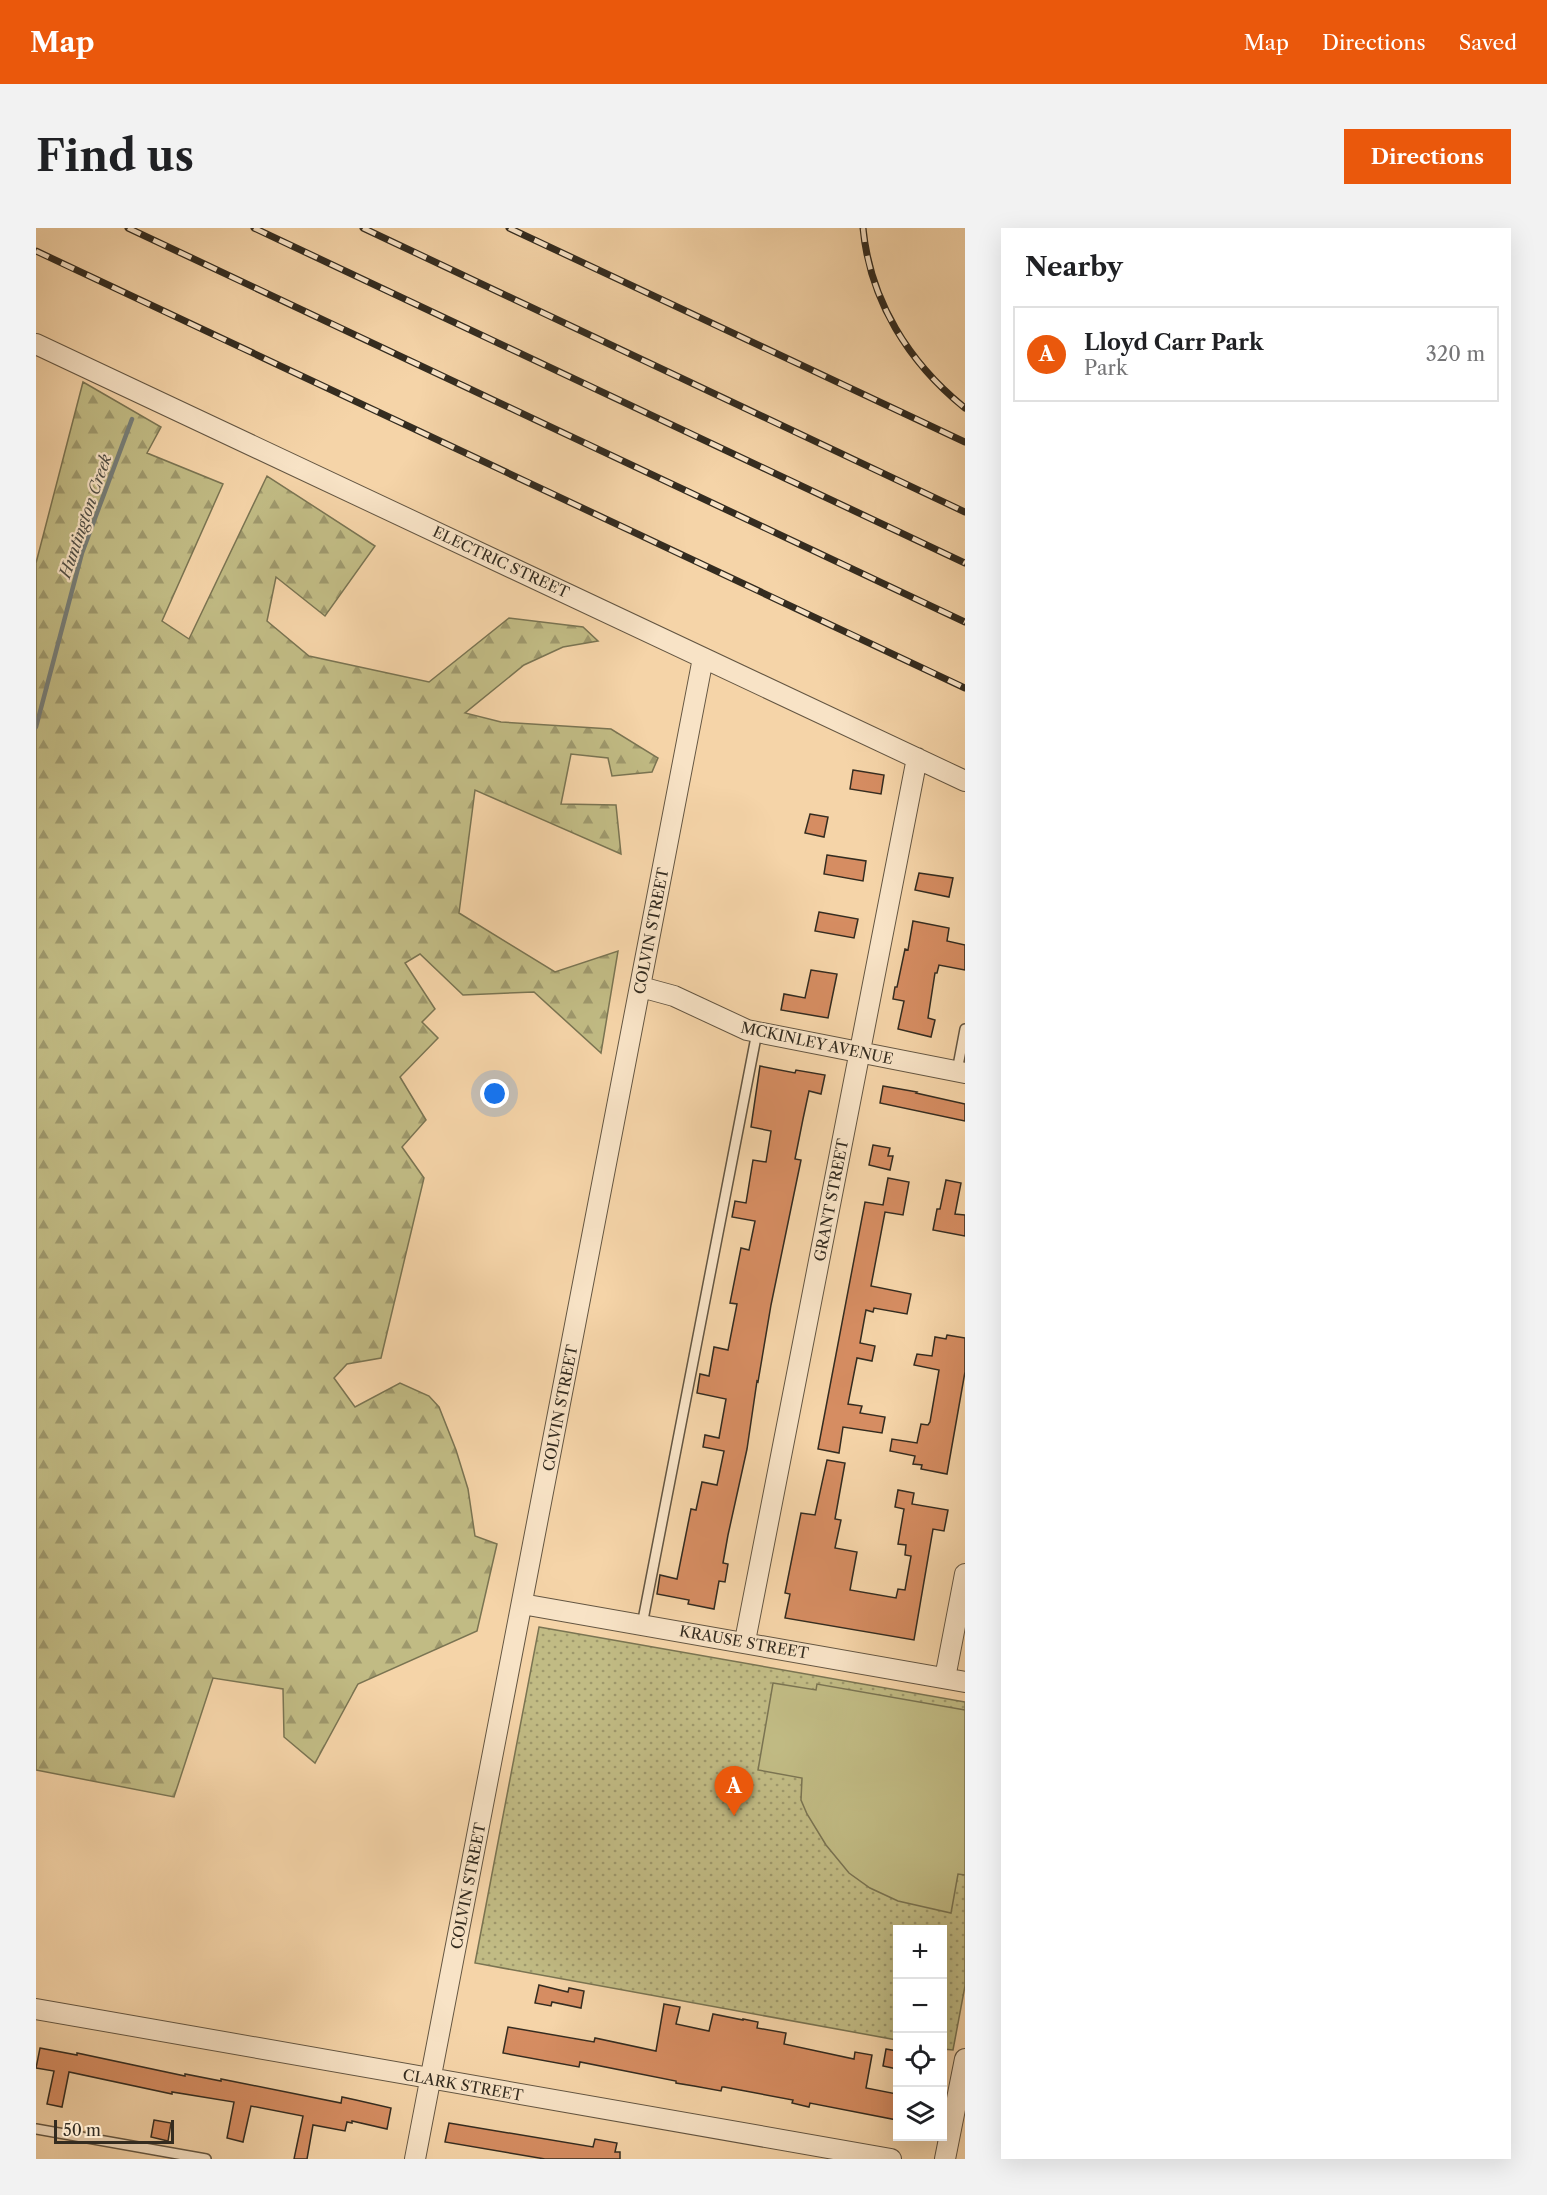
<!DOCTYPE html>
<meta charset="utf-8">
<style>
body{margin:0;font-family:"Libre Caslon Text",serif;background:#f2f2f2;color:#202124}
.controls{position:absolute;right:18px;bottom:18px;display:grid;overflow:hidden;border-radius:0px;box-shadow:0 6px 24px #0002}
.controls button{width:54px;height:54px;display:grid;place-items:center;padding:0;border:0;border-bottom:2px solid #e0e0e0;background:#fff;color:#202124;font:30px sans-serif}
.scale{position:absolute;left:18px;bottom:15px;width:120px;box-sizing:border-box;padding-left:6px;border:3px solid #342c20;border-top:0;font-size:16px;line-height:21px;white-space:nowrap;color:#342c20;-webkit-text-stroke:4px #f8e3c6;paint-order:stroke}
.you{position:absolute;left:459px;top:866px;width:21px;height:21px;margin:-15px;border:4px solid #fff;border-radius:50%;background:#1a73e8;box-shadow:0 0 0 9px #1a73e833}
.badge{display:grid;place-items:center;width:39px;height:39px;border-radius:50%;background:#ea580c;color:#fff;font-size:20px;font-weight:700}
.pin{position:absolute;translate:-50% -50px;filter:drop-shadow(0 2px 3px #0008)}
.pin::after{content:'';position:absolute;top:32px;width:21px;height:18px;background:inherit;clip-path:polygon(0 0,100% 0,50% 100%)}
.list{margin:0;padding:0;list-style:none}
h2{display:flex;justify-content:space-between;align-items:center;height:78px;margin:0;padding:0 24px;font-size:26px}
h2 small{font-size:20px;font-weight:400;color:#757577}
.list li{display:grid;grid-template-columns:39px 1fr auto;gap:18px;align-items:center;box-sizing:border-box;height:96px;margin:0 12px 12px;padding:0 12px;border:2px solid #e0e0e0;border-radius:0px}
.list b{display:block;font-size:22px;white-space:nowrap}
.list p{margin:0;font-size:20px;white-space:nowrap;color:#757577}
.list em{font-size:20px;font-style:normal;color:#757577}
.icon{flex:none;width:33px;height:33px;fill:none;stroke:currentColor;stroke-width:2;stroke-linecap:round;stroke-linejoin:round}
.map{position:relative;flex:none;width:929px;height:1931px;overflow:hidden;border-radius:0px}
header{display:flex;align-items:center;gap:36px;box-sizing:border-box;height:84px;padding:0 30px;background:#ea580c;color:#fff}
header strong{font-size:28px}
nav{display:flex;gap:33px;margin-inline-start:auto;font-size:21px}
.intro{display:flex;align-items:center;justify-content:space-between;box-sizing:border-box;height:144px;padding:0 36px}
h1{margin:0;font-size:42px}
.button{padding:15px 27px;border-radius:0px;background:#ea580c;color:#fff;font-size:21px;font-weight:700}
main{display:flex;gap:36px;padding:0 36px}
aside{flex:1;background:#fff;border-radius:0px;box-shadow:0 6px 24px #0002}
.map>svg:first-child{display:block}
</style>
<header>
<strong>Map</strong>
<nav><a>Map</a><a>Directions</a><a>Saved</a></nav>
</header>
<div class="intro"><h1>Find us</h1><a class="button">Directions</a></div>
<main>
<div class="map">
<svg width="929" height="1931" viewBox="0 0 929 1931">
<defs>
<pattern id="forest-firs" width="22" height="20" patternUnits="userSpaceOnUse" patternTransform="scale(1.5)"><rect width="22" height="20" fill="#c1bb84"/><path d="M5 1l3.5 6h-7zM16 11l3.5 6h-7z" fill="#9e986c"/></pattern>
<pattern id="park-dots" width="8" height="8" patternUnits="userSpaceOnUse" patternTransform="scale(1.5)"><rect width="8" height="8" fill="#c1bb84"/><path d="M2 2h.1M6 6h.1" fill="none" stroke="#9e986c" stroke-width="1.8" stroke-linecap="round"/></pattern>
</defs>
<rect width="100%" height="100%" fill="#f5d4a8"/>
<filter id="stains"><feTurbulence type="fractalNoise" baseFrequency=".00333" numOctaves="4"/><feColorMatrix values="0 0 0 0 .2 0 0 0 0 .09 0 0 0 0 .02 0 0 0 .5 -.17"/></filter>
<radialGradient id="worn" r=".72"><stop offset=".6" stop-color="#630" stop-opacity="0"/><stop offset="1" stop-color="#630" stop-opacity=".3"/></radialGradient>
<path fill="url(#forest-firs)" stroke="#7a7452" stroke-width="1.5" d="M47 154 125 199 111 225 187 256 126 393 153 411 231 248 339 318 289 388 240 349 231 393 273 428 393 454 473 390 547 399 562 413 527 419 488 437 429 485 465 494 575 501 622 530 616 544 576 548 572 530 535 526 525 576 580 577 585 626 439 562 423 685 519 744 582 723 565 825 498 764 427 767 384 726 369 735 399 781 386 794 402 810 364 849 390 892 366 919 388 950 345 1130 311 1136 298 1150 319 1179 364 1155 393 1168 403 1179 420 1222 432 1261 439 1308 461 1316 441 1403 322 1456 279 1535 248 1509 247 1461 177 1450 138 1569 0 1542V335Z"/>
<path fill="url(#park-dots)" stroke="#7a7452" stroke-width="1.5" d="M503 1399 929 1474V1758L917 1822 907 1821 906 1702H861V1812L439 1735Z"/>
<path fill="#c1bb84" stroke="#7a7452" stroke-width="1.5" d="M737 1455 780 1462 781 1456 929 1482V1647L922 1646 915 1685 862 1673 834 1660 813 1645 790 1617 771 1586 765 1572 766 1550 722 1542Z"/>
<g fill="none" stroke-linecap="round" stroke-linejoin="round">
<path stroke="#767e79" stroke-width="4.5" d="M0 499 46 325 96 191"/>
</g>
<path fill="#d68d62" stroke="#342c20" stroke-width="1.5" d="M817 542 848 547 845 566 814 561Z
M774 586 792 589 788 609 769 605Z
M791 627 830 633 827 653 788 646Z
M883 645 917 650 913 669 879 662Z
M783 684 822 691 818 710 779 703Z
M877 693 913 700 911 713 929 717V742L903 737 901 745H899L892 790 899 792 895 809 862 801 868 773 857 771 859 759H861L869 721 872 722Z
M775 742 801 746 792 790 745 782 748 766 769 770Z
M724 838 759 845 760 842 789 847 785 866 773 863 767 891 759 931 765 932 735 1077 722 1154 721 1153 711 1221 692 1307 687 1335 692 1336 689 1354 683 1353 678 1381 652 1376 653 1372 621 1366 624 1347 641 1351 655 1281 660 1282 666 1254 681 1257 688 1223 667 1219 669 1207 683 1210 690 1171 661 1165 664 1146 673 1148 678 1119 692 1122 701 1076 694 1075 705 1020 713 1022 719 993 696 989 699 973 710 975 717 932 730 934 735 903 715 899Z
M847 858 881 864 880 865 929 876V893L844 875Z
M837 917 854 920 852 928H857L854 942 833 937Z
M852 950 873 954 867 987 849 984 835 1058 875 1066 871 1086 838 1080 837 1084 830 1082 824 1115 839 1118 836 1133 821 1130 812 1176 826 1178 824 1185 849 1189 846 1205 807 1199 803 1225 782 1221 829 974 847 977Z
M910 952 925 955 919 986 929 987V1008L897 1002 901 981H904Z
M911 1107 929 1110V1144L911 1246 885 1241 886 1237 877 1236 879 1228 854 1223 856 1211 881 1215 885 1196 892 1197 894 1194 903 1142 878 1137 881 1126 896 1128 899 1109 910 1111Z
M791 1232 809 1235 799 1291 805 1292 799 1320 821 1324 814 1362 860 1370 862 1361 869 1362 875 1328 869 1327 870 1317 862 1316 868 1281 859 1279 862 1262 878 1265 876 1276 912 1282 908 1303 897 1301 878 1412 749 1390 754 1366 749 1365 765 1285 779 1287Z
M503 1757 532 1764 533 1760 548 1763 545 1780 516 1774 515 1778 499 1775Z
M628 1776 644 1779 640 1796 673 1803 677 1786 707 1792V1791L722 1794 721 1800 750 1805 748 1816 818 1831 819 1824 836 1827 830 1860 861 1866V1892L774 1875 773 1879 756 1875 757 1872 688 1859H686L685 1863 658 1858 640 1855V1853L544 1834 543 1839 467 1825 472 1799 558 1814 559 1810 620 1823Z
M4 1820 41 1827V1825L149 1848V1846L185 1853V1851L305 1875 306 1869 320 1872 355 1880 351 1901 316 1893V1895L311 1894 309 1903 277 1897 271 1931H258L267 1888 215 1878 207 1914 191 1910 198 1874 136 1864V1866L33 1844 26 1879 11 1876 18 1843 0 1840Z
M850 1821 861 1823V1841L847 1838Z
M118 1892 135 1895 132 1913 115 1909Z
M413 1895 557 1919 559 1911 581 1915 579 1924H584V1931H509L409 1914Z"/>
<g fill="none" stroke-linecap="round" stroke-linejoin="round">
<g stroke="#645642" stroke-width="12">
<path id="lane" d="M921 843 929 801
M606 1397 721 804
M0 1901 170 1931"/>
</g>
<g stroke="#645642" stroke-width="22">
<path id="street" d="M0 116 929 553
M605 759 638 768 711 802 929 845
M486 1376 929 1454
M709 1413 881 530
M909 1450 929 1346
M0 1781 855 1931
M379 1931 667 430
M909 1931 929 1831"/>
</g>
<use href="#lane" stroke="#f8e3c6" stroke-width="9"/>
<use href="#street" stroke="#f8e3c6" stroke-width="20"/>
<g stroke="#342c20" stroke-width="7">
<path id="rail" d="M92 0 929 394
M218 0 929 335
M327 0 929 284
M473 0 929 214
M827 0C834 73 873 135 929 180
M0 23 929 460"/>
</g>
<use href="#rail" stroke="#f8e3c6" stroke-width="4.5" stroke-dasharray="14" stroke-linecap="butt"/>
</g>
<g text-anchor="middle" dominant-baseline="central" stroke-width="4.5" stroke-linejoin="round" paint-order="stroke">
<g font-size="15" fill="#342c20" stroke="#f8e3c6">
<text transform="translate(465 334) rotate(25)">ELECTRIC STREET</text>
<text transform="translate(615 703) rotate(-79)">COLVIN STREET</text>
<text transform="translate(781 815) rotate(12)">MCKINLEY AVENUE</text>
<text transform="translate(795 972) rotate(-79)">GRANT STREET</text>
<text transform="translate(524 1180) rotate(-79)">COLVIN STREET</text>
<text transform="translate(708 1414) rotate(10)">KRAUSE STREET</text>
<text transform="translate(432 1658) rotate(-79)">COLVIN STREET</text>
<text transform="translate(427 1857) rotate(10)">CLARK STREET</text>
</g>
<g font-size="16" font-style="italic" fill="#504e45" stroke="#f8e3c6">
<text transform="translate(49 288) rotate(-71)">Huntington Creek</text>
</g>
</g>
<rect width="100%" height="100%" filter="url(#stains)"/>
<rect width="100%" height="100%" fill="url(#worn)"/>
</svg>
<div class="controls">
<button>+</button>
<button>−</button>
<button><svg class="icon" aria-label="locate" viewBox="0 0 24 24"><circle cx="12" cy="12" r="6"/><path d="M12 2v4M12 18v4M2 12h4M18 12h4"/></svg></button>
<button><svg class="icon" aria-label="layers" viewBox="0 0 24 24"><path d="M12 4l9 5-9 5-9-5zM3 14l9 5 9-5"/></svg></button>
</div>
<div class="scale">50 m</div>
<div class="you"></div>
<div class="pin badge" style="left:698px;top:1588px">A</div>
</div>
<aside>
<h2>Nearby<small></small></h2>
<ul class="list">
<li><span class="badge">A</span><div><b>Lloyd Carr Park</b><p>Park</p></div><em>320 m</em></li>
</ul>
</aside>
</main>
